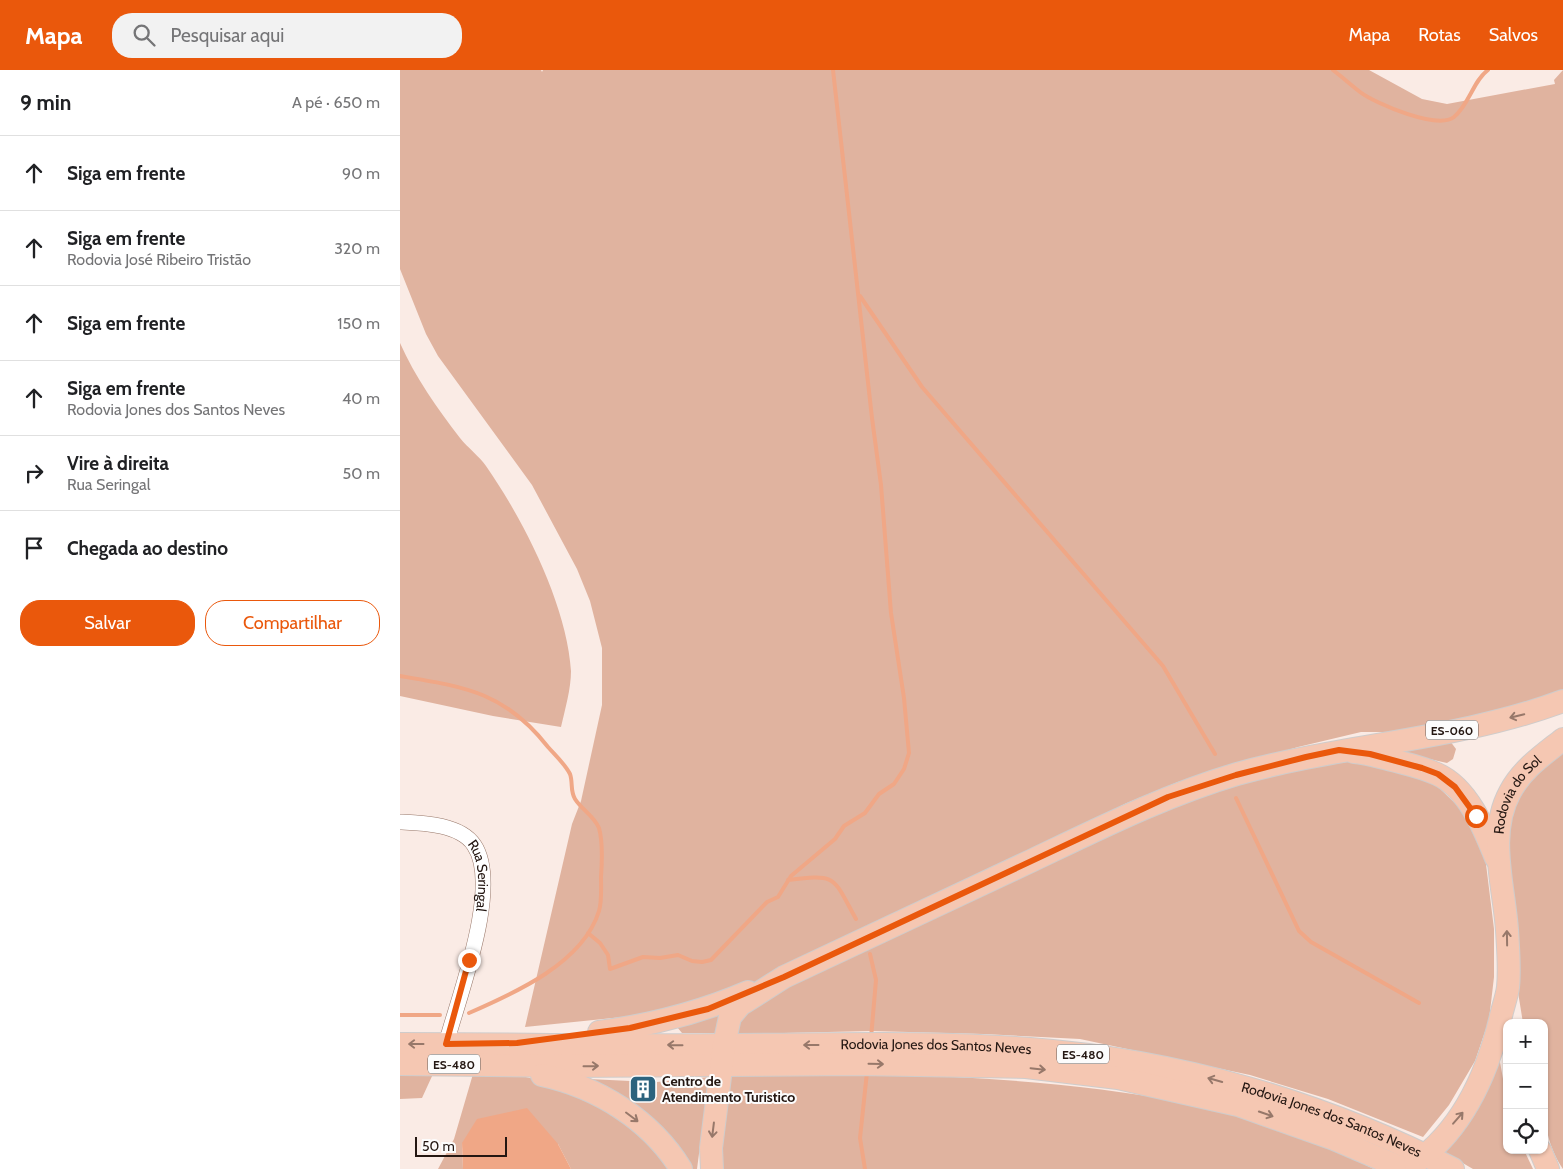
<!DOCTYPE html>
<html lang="pt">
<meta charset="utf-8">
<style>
body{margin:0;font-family:Cabin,sans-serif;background:#f2f2f2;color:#202124}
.controls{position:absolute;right:15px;bottom:15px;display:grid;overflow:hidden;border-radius:10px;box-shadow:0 1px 4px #0004}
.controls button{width:45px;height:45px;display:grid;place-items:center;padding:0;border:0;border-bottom:1px solid #e0e0e0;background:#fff;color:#202124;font:25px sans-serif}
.scale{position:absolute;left:15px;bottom:12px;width:92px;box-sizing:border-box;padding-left:5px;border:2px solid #241712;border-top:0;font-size:14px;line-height:18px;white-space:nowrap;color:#241712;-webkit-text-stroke:4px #fcfcfc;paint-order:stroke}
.stop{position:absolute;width:15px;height:15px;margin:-11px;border:4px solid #ea580c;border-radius:50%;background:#fff}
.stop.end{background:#ea580c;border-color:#fff;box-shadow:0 1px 5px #0008}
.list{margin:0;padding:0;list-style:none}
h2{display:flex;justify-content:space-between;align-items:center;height:65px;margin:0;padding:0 20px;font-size:21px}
h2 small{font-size:16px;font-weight:400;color:#757577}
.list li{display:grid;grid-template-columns:32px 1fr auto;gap:15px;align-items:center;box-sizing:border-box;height:75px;padding:0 20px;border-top:1px solid #e0e0e0}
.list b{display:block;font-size:19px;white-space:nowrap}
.list p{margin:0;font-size:16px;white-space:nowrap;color:#757577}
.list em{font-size:16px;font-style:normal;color:#757577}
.actions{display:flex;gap:10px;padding:15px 20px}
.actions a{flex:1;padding:11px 0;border:1px solid #ea580c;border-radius:20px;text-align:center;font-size:18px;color:#ea580c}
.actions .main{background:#ea580c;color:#fff}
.icon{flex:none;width:28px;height:28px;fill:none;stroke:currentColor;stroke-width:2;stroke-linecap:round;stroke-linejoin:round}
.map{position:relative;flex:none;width:1163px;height:1099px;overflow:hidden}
header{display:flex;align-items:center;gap:30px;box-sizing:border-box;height:70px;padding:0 25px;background:#ea580c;color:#fff}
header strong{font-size:24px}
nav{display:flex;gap:28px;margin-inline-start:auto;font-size:18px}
.search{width:350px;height:45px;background:#f2f2f2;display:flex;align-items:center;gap:12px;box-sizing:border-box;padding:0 18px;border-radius:20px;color:#757577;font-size:19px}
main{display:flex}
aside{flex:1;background:#fff}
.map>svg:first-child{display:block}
</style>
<header>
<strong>Mapa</strong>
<div class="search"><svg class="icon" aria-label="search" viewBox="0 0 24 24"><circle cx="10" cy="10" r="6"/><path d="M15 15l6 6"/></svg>Pesquisar aqui</div>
<nav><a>Mapa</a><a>Rotas</a><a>Salvos</a></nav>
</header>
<main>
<aside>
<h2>9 min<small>A pé · 650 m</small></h2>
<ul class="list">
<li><svg class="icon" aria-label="ahead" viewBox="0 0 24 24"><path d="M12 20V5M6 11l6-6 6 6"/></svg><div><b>Siga em frente</b></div><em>90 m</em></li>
<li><svg class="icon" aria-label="ahead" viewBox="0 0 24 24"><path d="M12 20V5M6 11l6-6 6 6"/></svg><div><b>Siga em frente</b><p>Rodovia José Ribeiro Tristão</p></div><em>320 m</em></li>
<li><svg class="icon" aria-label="ahead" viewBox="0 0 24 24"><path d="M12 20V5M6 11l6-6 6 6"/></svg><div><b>Siga em frente</b></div><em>150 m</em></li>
<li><svg class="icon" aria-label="ahead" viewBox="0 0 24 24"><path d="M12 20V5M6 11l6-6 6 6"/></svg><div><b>Siga em frente</b><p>Rodovia Jones dos Santos Neves</p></div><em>40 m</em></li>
<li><svg class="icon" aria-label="right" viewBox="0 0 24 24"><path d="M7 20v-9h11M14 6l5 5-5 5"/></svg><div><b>Vire à direita</b><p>Rua Seringal</p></div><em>50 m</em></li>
<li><svg class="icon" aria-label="arrive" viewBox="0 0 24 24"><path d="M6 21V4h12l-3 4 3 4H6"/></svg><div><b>Chegada ao destino</b></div></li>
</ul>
<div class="actions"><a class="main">Salvar</a><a>Compartilhar</a></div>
</aside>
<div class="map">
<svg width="1163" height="1099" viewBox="0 0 1163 1099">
<rect width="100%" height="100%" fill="#faebe5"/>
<path fill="#e0b39f" d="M0 0H141L142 2 143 0H969L1022 29 1047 34 1155 14 1154 10 1163 0V621L1142 631 999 662H961L898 677 778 712 727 733 377 903 335 921 252 944 125 957 172 754 181 731 202 635V578L190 531 177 499 132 415 38 286 26 264 0 199Z
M0 273C15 307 37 338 60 368 68 378 79 386 86 396 123 449 167 535 171 601 171 619 165 639 161 657L93 646 0 626Z
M1050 671 1056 679 1053 689 1047 693 994 681Z
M1163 680V1099C1135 1059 1144 1000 1144 953H1123L1118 922 1105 761 1108 748 1131 705Z
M948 690 1029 708 1064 742 1085 786 1094 859V907L1089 950 1075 991 1049 1035 1023 1067 928 1029 850 1005 680 969 584 964 471 961 337 964 341 945 348 936 738 748 821 719 910 694Z
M324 941 317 963H282L277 957Z
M1099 986 1107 1032V1080H1124L1133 1099H1073L1042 1081Z
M338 999C487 1005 638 1004 786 1033 847 1045 918 1071 974 1099H320L325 1008Z
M104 1002 157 1014 210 1037 276 1099H171L158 1074 62 1073 63 1099H38L54 1069 73 1004Z
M0 1004H33L22 1028 0 1029Z
M309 1007 297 1099H288L189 1009 230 1011V1027H257V1012Z"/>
<path fill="#f0a786" d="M127 1038 158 1074 171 1099H63L62 1073 77 1049Z"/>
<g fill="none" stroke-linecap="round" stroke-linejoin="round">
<path stroke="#f0a786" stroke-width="4" d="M933 0C942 7 951 15 960 22 976 34 1038 60 1054 47 1069 35 1073 11 1088 0
M460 226 522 317 763 596 815 684
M0 606C65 617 105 622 148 677 155 685 165 694 170 704 173 712 170 721 175 729 182 740 194 746 199 758 203 772 202 793 201 807 201 818 202 831 199 841 183 893 115 923 69 943
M836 728 899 861 911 872 1019 933
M388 810C438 804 432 806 456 849
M188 863 200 873 208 885 210 899 243 887 260 888 278 885 292 891 302 892 311 890 367 832 378 827 391 806 435 769 444 756 465 743 479 724 494 714 504 699 509 683 504 628 491 543 481 415 472 348 433 0
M470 884 476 910 471 968
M0 945H40
M465 1099 460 1068 467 1002"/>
<g stroke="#987769" stroke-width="16">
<g id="street">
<path id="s1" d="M0 752C23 753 60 754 74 775 102 816 58 928 46 974"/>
</g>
</g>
<g stroke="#cfcccb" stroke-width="24">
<g id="primary">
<path d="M954 682C967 683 979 687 992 690 1007 694 1022 697 1037 704 1068 718 1084 758 1096 788"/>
<path d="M199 962C252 955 299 943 348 922"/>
<path id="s2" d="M0 974C110 974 219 976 329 975 429 975 530 971 630 979 776 990 923 1032 1053 1099"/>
<path d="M0 994 168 996 458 994 626 997 718 1008 838 1035 934 1069 1004 1099"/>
<path d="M142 1005C198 1017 251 1050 281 1099"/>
<path d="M1140 1080 1148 1099"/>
<path id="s3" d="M1015 1093C1063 1059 1088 1002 1101 946 1103 937 1107 926 1108 917 1110 899 1108 878 1107 860 1104 816 1087 764 1110 722 1122 699 1143 685 1163 669"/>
<path d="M312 1099 311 1078 324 975 330 947 340 935 384 907C467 868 550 829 633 790 700 758 766 725 837 704 944 674 1059 670 1163 631"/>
</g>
</g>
<use href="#street" stroke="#fff" stroke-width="15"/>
<use href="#primary" stroke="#f5c7b2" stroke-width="22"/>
</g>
<defs><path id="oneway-shaft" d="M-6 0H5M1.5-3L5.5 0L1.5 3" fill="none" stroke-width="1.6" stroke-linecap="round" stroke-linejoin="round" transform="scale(1.25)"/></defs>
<g stroke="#97786a">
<use href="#oneway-shaft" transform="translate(1117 646) rotate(166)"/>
<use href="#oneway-shaft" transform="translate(1107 868) rotate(-91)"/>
<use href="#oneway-shaft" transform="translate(16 974) rotate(180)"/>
<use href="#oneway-shaft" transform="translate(275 975) rotate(-179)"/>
<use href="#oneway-shaft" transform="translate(411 975) rotate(180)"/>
<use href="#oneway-shaft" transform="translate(476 994) rotate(1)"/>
<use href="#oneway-shaft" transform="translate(191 996) rotate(-1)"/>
<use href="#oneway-shaft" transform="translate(638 999) rotate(6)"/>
<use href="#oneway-shaft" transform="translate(815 1010) rotate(-164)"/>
<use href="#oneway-shaft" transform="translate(866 1044) rotate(19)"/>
<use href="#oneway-shaft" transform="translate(232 1047) rotate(37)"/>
<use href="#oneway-shaft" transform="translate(1058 1048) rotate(-49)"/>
<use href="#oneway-shaft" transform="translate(313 1060) rotate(97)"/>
</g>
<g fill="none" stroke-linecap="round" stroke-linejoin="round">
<path stroke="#ea580c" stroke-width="6" d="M69 890 46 974 117 973 230 958 308 939 384 907 768 727 836 705 906 687 939 680 970 684 1022 698 1038 704 1055 717 1076 746"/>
</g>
<defs>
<g id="building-square" transform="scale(1.4375)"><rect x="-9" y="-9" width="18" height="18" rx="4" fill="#2c637e" stroke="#fcfcfc"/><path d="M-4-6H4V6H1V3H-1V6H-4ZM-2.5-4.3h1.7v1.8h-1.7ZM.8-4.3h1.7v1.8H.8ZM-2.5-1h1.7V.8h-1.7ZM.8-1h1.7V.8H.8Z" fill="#fff"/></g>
</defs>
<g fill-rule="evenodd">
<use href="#building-square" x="243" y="1019"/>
</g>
<g text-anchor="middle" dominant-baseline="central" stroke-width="4" stroke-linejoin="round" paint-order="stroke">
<g fill="#fcfcfc" stroke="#655c58" stroke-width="1">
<rect x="1026" y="650.5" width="52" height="19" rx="4"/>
<rect x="657" y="974.5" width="52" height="19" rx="4"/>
<rect x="28" y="984.5" width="52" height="19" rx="4"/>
</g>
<g font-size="12" font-weight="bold" fill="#241712">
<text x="1052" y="660">ES-060</text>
<text x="683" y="984">ES-480</text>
<text x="54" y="994">ES-480</text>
</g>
<g font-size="14" fill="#241712" stroke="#fcfcfc">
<text stroke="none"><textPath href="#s3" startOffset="402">Rodovia do Sol</textPath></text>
<text stroke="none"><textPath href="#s1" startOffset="112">Rua Seringal</textPath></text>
<text stroke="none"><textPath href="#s2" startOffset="536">Rodovia Jones dos Santos Neves</textPath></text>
<text stroke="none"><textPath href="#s2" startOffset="941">Rodovia Jones dos Santos Neves</textPath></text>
</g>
<g font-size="14" font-weight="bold" fill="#241712" stroke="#fcfcfc" text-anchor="start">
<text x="262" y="1011">Centro de<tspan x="262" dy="16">Atendimento Turistico</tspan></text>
</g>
</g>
</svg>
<div class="controls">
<button>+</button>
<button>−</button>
<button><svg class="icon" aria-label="locate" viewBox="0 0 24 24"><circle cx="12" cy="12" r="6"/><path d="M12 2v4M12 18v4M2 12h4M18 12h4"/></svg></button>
</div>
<div class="scale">50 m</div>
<div class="stop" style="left:1076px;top:746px"></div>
<div class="stop end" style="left:69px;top:890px"></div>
</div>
</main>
